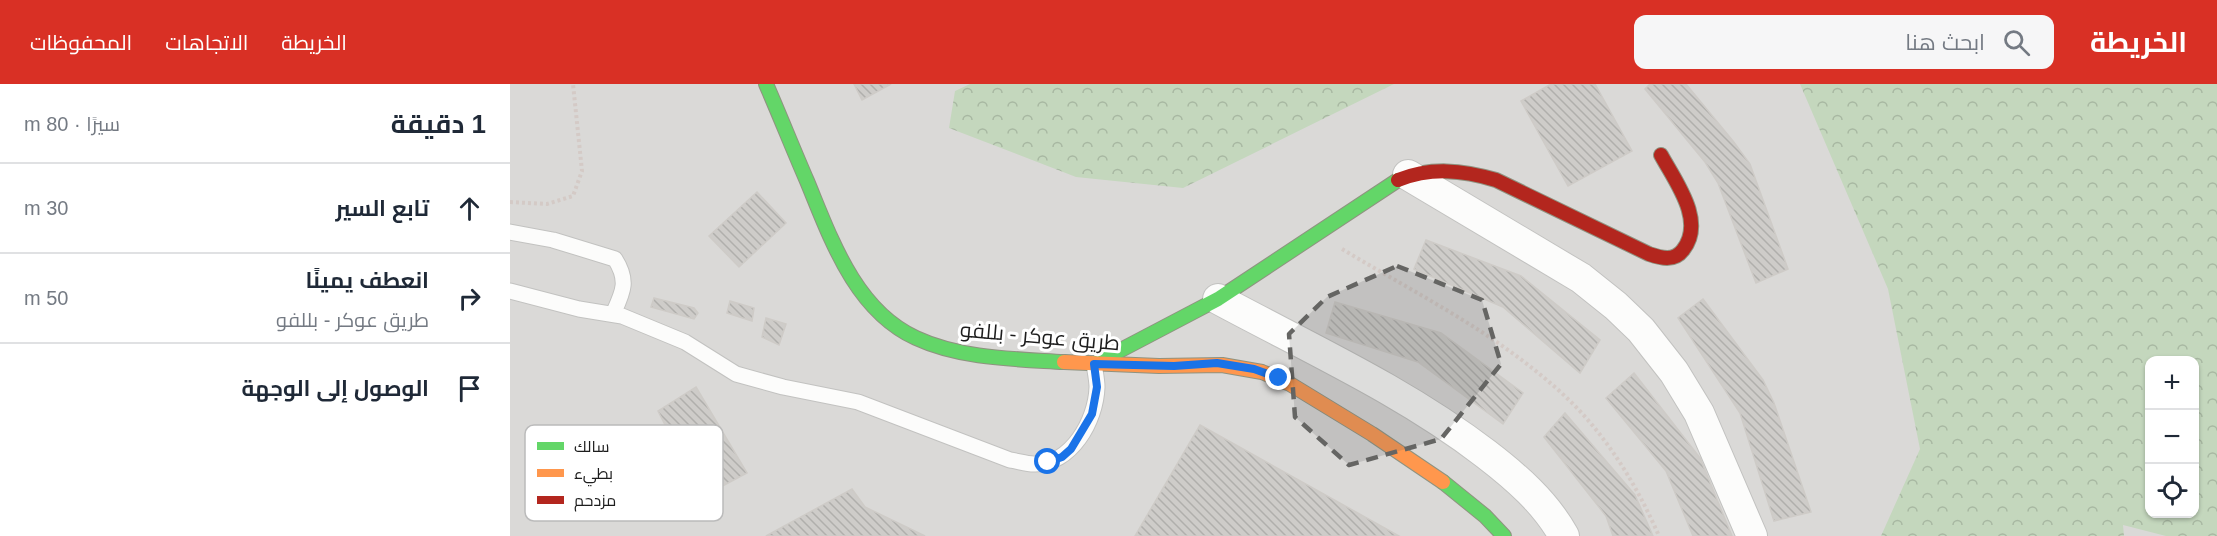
<!DOCTYPE html>
<html lang="ar">
<meta charset="utf-8">
<style>
body{margin:0;font-family:Arial,Cairo,sans-serif;background:#f6f6f7;color:#1f2937;direction:rtl}
.controls{position:absolute;right:18px;bottom:18px;display:grid;overflow:hidden;border-radius:12px;box-shadow:0 2px 4px #0004}
.controls button{width:54px;height:54px;display:grid;place-items:center;padding:0;border:0;border-bottom:2px solid #e0e1e3;background:#fff;color:#1f2937;font:30px sans-serif}
.stop{position:absolute;width:18px;height:18px;margin:-14px;border:4px solid #1a73e8;border-radius:50%;background:#fff}
.stop.end{background:#1a73e8;border-color:#fff;box-shadow:0 2px 6px #0008}
.list{margin:0;padding:0;list-style:none}
h2{display:flex;justify-content:space-between;align-items:center;height:78px;margin:0;padding:0 24px;font-size:26px}
h2 small{font-size:20px;font-weight:400;color:#747a83}
.list li{display:grid;grid-template-columns:39px 1fr auto;gap:18px;align-items:center;box-sizing:border-box;height:90px;padding:0 24px;border-top:2px solid #e0e1e3}
.list b{display:block;font-size:22px;white-space:nowrap}
.list p{margin:0;font-size:20px;white-space:nowrap;color:#747a83}
.list em{font-size:20px;font-style:normal;color:#747a83}
.icon{flex:none;width:33px;height:33px;fill:none;stroke:currentColor;stroke-width:2;stroke-linecap:round;stroke-linejoin:round}
.map{position:relative;flex:none;width:1707px;height:452px;overflow:hidden;direction:ltr}
header{display:flex;align-items:center;gap:36px;box-sizing:border-box;height:84px;padding:0 30px;background:#d93025;color:#fff}
header strong{font-size:28px}
nav{display:flex;gap:33px;margin-inline-start:auto;font-size:21px}
.search{width:420px;height:54px;background:#f6f6f7;display:flex;align-items:center;gap:15px;box-sizing:border-box;padding:0 21px;border-radius:12px;color:#747a83;font-size:22px}
main{display:flex}
aside{flex:1;background:#fff}
.map>svg:first-child{display:block}
</style>
<header>
<strong>الخريطة</strong>
<div class="search"><svg class="icon" aria-label="search" viewBox="0 0 24 24"><circle cx="10" cy="10" r="6"/><path d="M15 15l6 6"/></svg>ابحث هنا</div>
<nav><a>الخريطة</a><a>الاتجاهات</a><a>المحفوظات</a></nav>
</header>
<main>
<div class="map">
<svg width="1707" height="452" viewBox="0 0 1707 452">
<defs>
<pattern id="forest-crowns" width="20" height="18" patternUnits="userSpaceOnUse" patternTransform="scale(1.5)"><rect width="20" height="18" fill="#c4d7bd"/><path d="M2 6a3 3 0 1 1 6 0M12 15a3 3 0 1 1 6 0" fill="none" stroke="#a8b8a2"/></pattern>
<pattern id="building-back-hatch" width="6" height="6" patternUnits="userSpaceOnUse" patternTransform="scale(1.5)"><rect width="6" height="6" fill="#ceccc9"/><path d="M-1 5l2 2M0 0l6 6M5-1l2 2" fill="none" stroke="#b0afac"/></pattern>
</defs>
<rect width="100%" height="100%" fill="#ebeae6"/>
<path fill="#dad9d7" fill-rule="evenodd" d="M0 0H1707V452H0ZM1640 276H1684V430H1640Z"/>
<path fill="url(#forest-crowns)" fill-rule="evenodd" d="M460 0H884L673 104 566 93 439 44 445 7Z
M1290 0H1707V452H1656L1613 441 1614 452H1371L1410 365 1378 205ZM1684 276V430H1640V276Z"/>
<path fill="url(#building-back-hatch)" stroke="#cecbc7" stroke-width="1.5" d="M344 0H381L352 16Z
M1041 0H1085L1122 67 1058 102 1011 17Z
M1140 0H1176L1223 57 1240 80 1278 185 1246 199 1208 99 1195 78 1135 5Z
M247 108 276 139 229 183 199 152Z
M916 156 1011 192 1090 256 1070 289 993 223 904 185Z
M144 214 184 224 188 229 184 235 141 223Z
M1193 215 1253 296 1264 319 1301 428 1264 437 1230 329 1168 234Z
M220 217 244 224 242 237 217 229Z
M825 218 931 249 1013 309 993 340 908 278 816 249Z
M256 234 276 240 269 261 252 253Z
M1124 289 1190 374 1222 452H1183L1156 387 1096 314Z
M186 303 237 389 192 413 148 327Z
M1055 329 1125 411 1143 452H1103L1096 432 1034 353Z
M690 341 889 452H625Z
M342 405 355 423 415 452H256Z"/>
<g fill="none" stroke-linecap="round" stroke-linejoin="round">
<g stroke="#c2c2c0" stroke-width="17">
<path id="lane" d="M0 148 43 156 105 175C119 197 113 208 103 230
M0 207 69 225 112 232 175 258 226 290 273 303 348 318 500 376C508 377 516 380 524 380 561 381 586 337 587 303 587 296 585 287 584 280"/>
</g>
<g stroke="#c2c2c0" stroke-width="32">
<path id="street" d="M898 91 1071 194 1106 222 1131 246 1164 288 1189 329 1242 452
M708 215C799 264 894 307 976 370 1006 393 1035 418 1054 452"/>
</g>
<g stroke="#8f9380" stroke-width="16">
<path id="fast" d="M256 0C270 32 283 65 297 97 321 155 345 226 406 254 451 275 506 275 554 278
M586 279 708 215 888 96
M933 398 975 432 994 452"/>
</g>
<g stroke="#8f9380" stroke-width="16">
<path id="slow" d="M554 278 649 282 712 281 752 288 780 300 862 350 933 398"/>
</g>
<g stroke="#8f9380" stroke-width="16">
<path id="jam" d="M888 96C921 83 952 86 986 96L1139 170C1151 174 1164 178 1173 166 1196 137 1165 97 1151 71"/>
</g>
<path stroke="#d4cac6" stroke-width="4" stroke-dasharray="3 3" stroke-linecap="butt" d="M0 118 37 120 63 112 72 87 63 0
M832 165C905 209 982 247 1046 304 1092 344 1125 397 1149 452"/>
<use href="#lane" stroke="#fcfcfb" stroke-width="15"/>
<use href="#street" stroke="#fcfcfb" stroke-width="30"/>
<use href="#fast" stroke="#63d668" stroke-width="14"/>
<use href="#slow" stroke="#ff974d" stroke-width="14"/>
<use href="#jam" stroke="#b3261e" stroke-width="14"/>
</g>
<g fill="none" stroke-linecap="round" stroke-linejoin="round">
<path stroke="#1a73e8" stroke-width="8" d="M538 378 552 373 561 365 582 330 587 303 584 280 664 282 707 279 744 285 769 294"/>
</g>
<path fill="#656563" fill-opacity="0.2" stroke="#656563" stroke-width="4.5" stroke-dasharray="12 8" stroke-linejoin="round" d="M887 182 972 216 991 280 931 355 839 381 785 333 779 250 817 213Z"/>
<g text-anchor="middle" dominant-baseline="central" stroke-width="6" stroke-linejoin="round" paint-order="stroke">
<g font-size="21" fill="#1d1d1d" stroke="#fff">
<text transform="translate(530 252) rotate(5)">طريق عوكر - بللفو</text>
</g>
</g>
<rect x="15" y="341" width="198" height="96" rx="9" fill="#fff" stroke="#bbb" stroke-width="1.5"/>
<rect x="27" y="358" width="27" height="8" fill="#63d668"/>
<rect x="27" y="385" width="27" height="8" fill="#ff974d"/>
<rect x="27" y="412" width="27" height="8" fill="#b3261e"/>
<g font-size="16" fill="#1d1d1d">
<text x="64" y="368">سالك</text>
<text x="64" y="395">بطيء</text>
<text x="64" y="422">مزدحم</text>
</g>
</svg>
<div class="controls">
<button>+</button>
<button>−</button>
<button><svg class="icon" aria-label="locate" viewBox="0 0 24 24"><circle cx="12" cy="12" r="6"/><path d="M12 2v4M12 18v4M2 12h4M18 12h4"/></svg></button>
</div>
<div class="stop" style="left:538px;top:378px"></div>
<div class="stop end" style="left:769px;top:294px"></div>
</div>
<aside>
<h2>1 دقيقة<small>سيرًا · 80 m</small></h2>
<ul class="list">
<li><svg class="icon" aria-label="ahead" viewBox="0 0 24 24"><path d="M12 20V5M6 11l6-6 6 6"/></svg><div><b>تابع السير</b></div><em>30 m</em></li>
<li><svg class="icon" aria-label="right" viewBox="0 0 24 24"><path d="M7 20v-9h11M14 6l5 5-5 5"/></svg><div><b>انعطف يمينًا</b><p>طريق عوكر - بللفو</p></div><em>50 m</em></li>
<li><svg class="icon" aria-label="arrive" viewBox="0 0 24 24"><path d="M6 21V4h12l-3 4 3 4H6"/></svg><div><b>الوصول إلى الوجهة</b></div></li>
</ul>
</aside>
</main>
